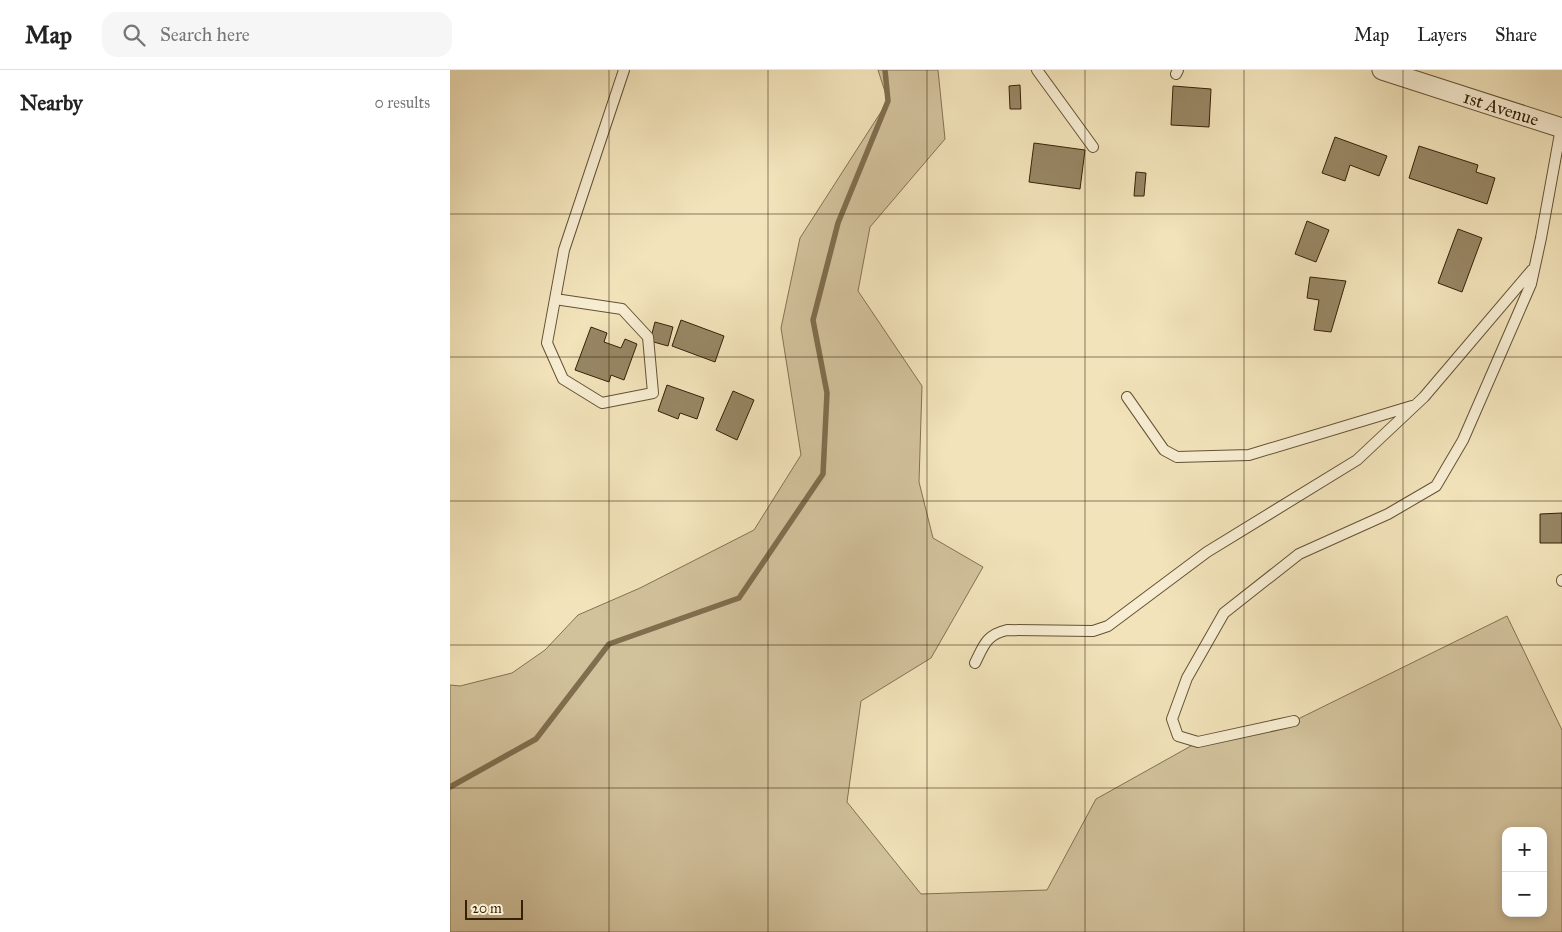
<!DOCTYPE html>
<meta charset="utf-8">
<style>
body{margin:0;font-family:"IM FELL Great Primer",serif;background:#f6f6f6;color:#222}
.controls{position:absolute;right:15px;bottom:15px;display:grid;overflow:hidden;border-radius:10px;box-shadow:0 2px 8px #0003}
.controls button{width:45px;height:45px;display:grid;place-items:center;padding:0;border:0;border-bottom:1px solid #e0e0e0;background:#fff;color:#222;font:25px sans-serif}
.scale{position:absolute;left:15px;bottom:12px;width:58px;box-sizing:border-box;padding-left:5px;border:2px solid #352107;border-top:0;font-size:14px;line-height:18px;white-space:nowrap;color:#352107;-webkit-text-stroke:4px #f7edd2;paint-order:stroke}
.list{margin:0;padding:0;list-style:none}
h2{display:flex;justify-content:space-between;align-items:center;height:65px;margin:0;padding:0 20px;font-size:21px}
h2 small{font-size:16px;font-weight:400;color:#767676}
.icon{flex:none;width:28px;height:28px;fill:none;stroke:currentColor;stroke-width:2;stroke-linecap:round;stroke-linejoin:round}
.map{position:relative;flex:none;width:1112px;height:862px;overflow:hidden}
header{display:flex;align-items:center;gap:30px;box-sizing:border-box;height:70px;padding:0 25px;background:#fff;border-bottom:1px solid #e0e0e0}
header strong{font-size:24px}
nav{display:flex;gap:28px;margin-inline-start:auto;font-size:18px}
.search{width:350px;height:45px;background:#f6f6f6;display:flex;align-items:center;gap:12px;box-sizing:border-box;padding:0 18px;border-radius:15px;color:#767676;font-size:19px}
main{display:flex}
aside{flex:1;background:#fff}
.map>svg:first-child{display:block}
</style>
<header>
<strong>Map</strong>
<div class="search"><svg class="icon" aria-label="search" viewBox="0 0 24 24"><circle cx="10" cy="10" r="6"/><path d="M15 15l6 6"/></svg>Search here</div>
<nav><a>Map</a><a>Layers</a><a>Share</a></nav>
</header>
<main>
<aside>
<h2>Nearby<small>0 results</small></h2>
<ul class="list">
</ul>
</aside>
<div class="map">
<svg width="1112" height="862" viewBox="0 0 1112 862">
<rect width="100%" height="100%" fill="#f2e3ba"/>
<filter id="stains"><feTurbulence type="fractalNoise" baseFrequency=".004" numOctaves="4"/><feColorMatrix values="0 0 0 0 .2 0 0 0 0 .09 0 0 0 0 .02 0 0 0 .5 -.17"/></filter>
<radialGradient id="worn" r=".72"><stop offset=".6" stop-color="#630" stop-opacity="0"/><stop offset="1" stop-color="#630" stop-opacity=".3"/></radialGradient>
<path fill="#d2c29c" stroke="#847252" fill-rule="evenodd" d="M428 0H488L495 69 420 157 408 221 472 316 469 412 483 468 533 497 481 588 411 631 397 732 471 824 597 820 646 729 748 672 844 651 1057 546 1112 660V862H0V615L10 616 62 603 95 580 128 545 190 518 304 460 351 385 331 258 350 168 438 31ZM1056 761H1093V843H1056Z"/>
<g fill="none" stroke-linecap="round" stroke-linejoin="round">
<path stroke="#806e4e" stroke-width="5.5" d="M0 717 86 669 159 574 289 528 373 404 377 323 363 250 388 153 438 31 435 0"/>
</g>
<path fill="#978664" stroke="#352107" d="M570 15 571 39H560L559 16Z
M723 16 761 19 759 57 721 55Z
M885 67 937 86 929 106 900 95 895 111 872 103Z
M584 73 635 80 630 119 579 112Z
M969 76 1028 95 1026 102 1045 108 1037 134 959 108Z
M686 102 696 103 694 126H684Z
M857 151 879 160 866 192 845 184Z
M1008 159 1032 168 1012 222 988 213Z
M860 207 896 211 881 262 864 260 869 230 857 228Z
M231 250 274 266 265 292 222 276Z
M205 252 223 257 218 276 200 271Z
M141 257 157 263 154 272 171 278 175 269 187 274 174 310 161 305 159 312 125 300Z
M217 315 254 328 247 349 230 343 228 349 208 341Z
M283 321 304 330 287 370 266 360Z
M1112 443V473H1090V444Z"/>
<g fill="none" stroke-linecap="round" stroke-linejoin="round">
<g stroke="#645234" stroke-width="12">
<path id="service" d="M587 0 643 77
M726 4 728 0
M105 229 172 239 198 267 203 323 152 333 113 309 97 273 114 180 174 0
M677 327 714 380 727 387 799 385 962 336
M1112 510V511
M525 593C534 575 536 565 557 560L643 561 658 556 757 482 907 390 974 327 1082 200
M844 651 748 672 728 666 722 649 737 608 774 543 849 484 938 444 986 416 1013 370 1081 214 1091 168 1111 58"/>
</g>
<g stroke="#645234" stroke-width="21">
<g id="minor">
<path id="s1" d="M932 0 1112 58"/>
</g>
</g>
<use href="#service" stroke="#f7edd2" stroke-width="10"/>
<use href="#minor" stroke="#f7edd2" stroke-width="19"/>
</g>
<path fill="none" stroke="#352107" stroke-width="1" stroke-opacity="0.55" d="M159 0V862M318 0V862M477 0V862M635 0V862M794 0V862M953 0V862M0 144H1112M0 287H1112M0 431H1112M0 575H1112M0 718H1112"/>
<g text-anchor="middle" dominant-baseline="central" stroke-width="4.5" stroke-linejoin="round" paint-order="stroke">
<g font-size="18" fill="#352107" stroke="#f7edd2">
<text stroke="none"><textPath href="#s1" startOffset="125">1st Avenue</textPath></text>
</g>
</g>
<rect width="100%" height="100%" filter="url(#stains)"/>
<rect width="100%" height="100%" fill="url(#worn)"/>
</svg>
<div class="controls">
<button>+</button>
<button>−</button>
</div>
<div class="scale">20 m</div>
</div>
</main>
